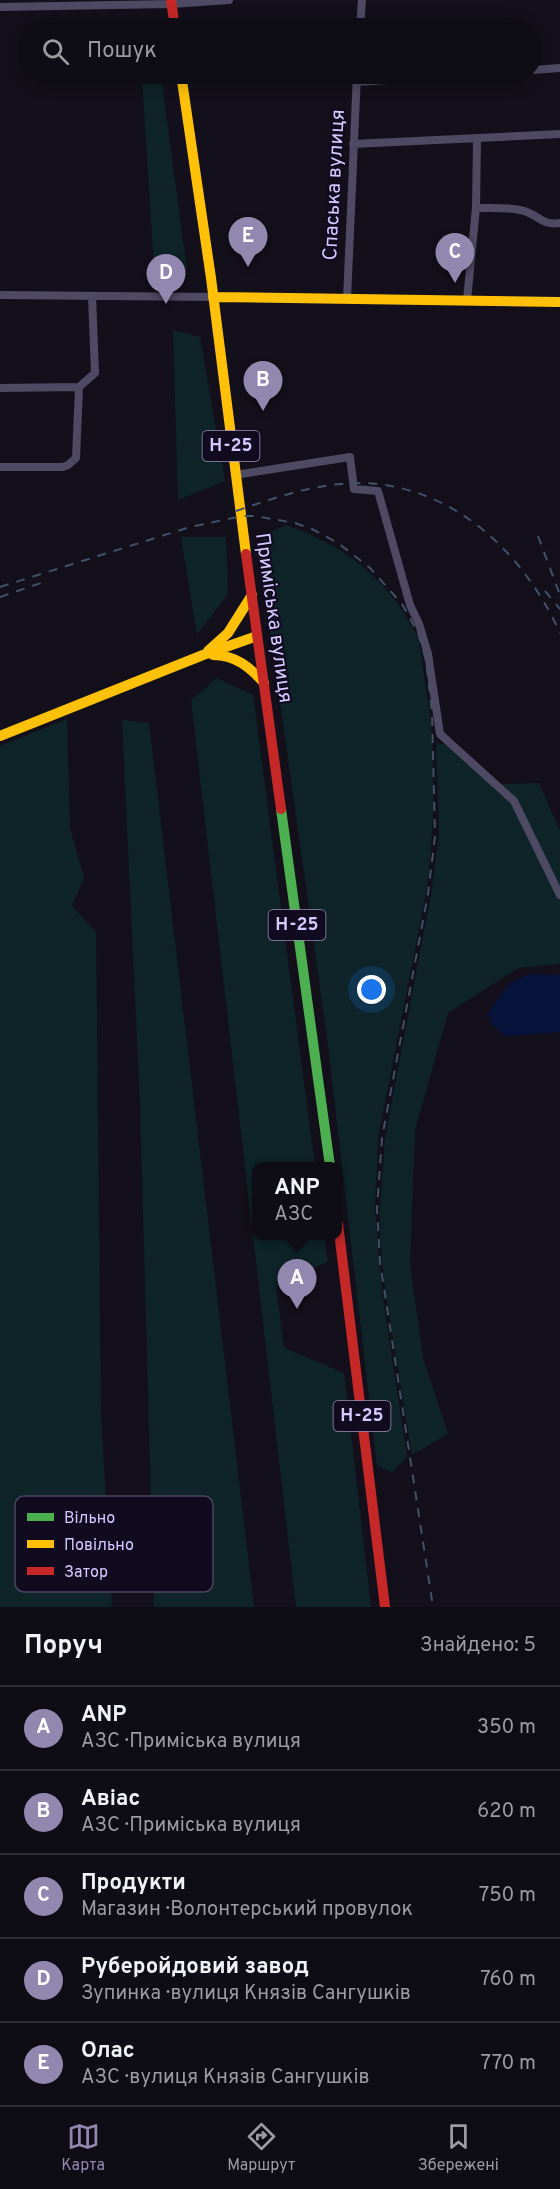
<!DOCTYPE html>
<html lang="uk">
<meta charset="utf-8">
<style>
body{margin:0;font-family:Overpass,sans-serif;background:#17151d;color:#f1f3f6}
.you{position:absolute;left:372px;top:990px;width:21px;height:21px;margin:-15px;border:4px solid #fff;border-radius:50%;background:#1a73e8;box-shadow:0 0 0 9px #1a73e833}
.badge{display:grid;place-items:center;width:39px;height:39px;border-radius:50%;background:#9288af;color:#fff;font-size:20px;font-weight:700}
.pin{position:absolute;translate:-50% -50px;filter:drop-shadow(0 2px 3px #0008)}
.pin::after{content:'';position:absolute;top:32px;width:21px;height:18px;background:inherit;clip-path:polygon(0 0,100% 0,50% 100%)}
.popup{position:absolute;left:252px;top:1162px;width:90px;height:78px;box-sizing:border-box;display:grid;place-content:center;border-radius:12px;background:#0e0c14;filter:drop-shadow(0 2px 4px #0005);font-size:20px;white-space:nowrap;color:#9b9ba0}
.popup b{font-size:22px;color:#f1f3f6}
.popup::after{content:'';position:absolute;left:50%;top:100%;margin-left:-12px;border:12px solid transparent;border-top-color:#0e0c14}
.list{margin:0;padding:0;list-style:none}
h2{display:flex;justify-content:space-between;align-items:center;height:78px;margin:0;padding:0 24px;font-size:26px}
h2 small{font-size:20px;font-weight:400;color:#9b9ba0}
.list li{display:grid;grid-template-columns:39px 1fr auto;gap:18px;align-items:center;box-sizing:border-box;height:84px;padding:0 24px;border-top:2px solid #2e2c34}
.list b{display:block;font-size:22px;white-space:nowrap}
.list p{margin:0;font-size:20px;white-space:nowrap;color:#9b9ba0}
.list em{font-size:20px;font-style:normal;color:#9b9ba0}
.icon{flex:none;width:33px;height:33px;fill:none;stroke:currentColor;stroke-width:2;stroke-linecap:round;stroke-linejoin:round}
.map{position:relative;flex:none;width:560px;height:1607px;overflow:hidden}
.search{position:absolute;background:#0e0c14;box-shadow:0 3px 15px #0003;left:18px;right:18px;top:18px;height:66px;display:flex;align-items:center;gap:15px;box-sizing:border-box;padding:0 21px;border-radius:33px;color:#9b9ba0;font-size:22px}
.sheet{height:498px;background:#0e0c14}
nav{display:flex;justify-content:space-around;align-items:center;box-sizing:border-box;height:84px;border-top:2px solid #2e2c34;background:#0e0c14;font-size:16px;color:#9b9ba0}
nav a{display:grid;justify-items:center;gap:3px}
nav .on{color:#9288af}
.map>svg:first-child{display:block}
</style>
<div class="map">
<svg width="560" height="1607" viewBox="0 0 560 1607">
<rect width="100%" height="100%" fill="#13101b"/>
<path fill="#0e2428" d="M161 76 187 270 154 267 142 78Z
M173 330 200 337 225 481 178 500Z
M286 525C342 544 389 579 416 634 421 644 421 658 423 670 437 741 436 822 426 894L378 1138 375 1210 382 1291 407 1457 392 1472 377 1466 327 1037 258 546 270 532Z
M181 537H226L228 594 197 635Z
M217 678 253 695 315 1166H256V1236H324L328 1261 276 1287 284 1348 344 1373 371 1607H296L191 700Z
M67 719 70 828 84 878 72 906 96 932 101 1414 112 1607H0V746Z
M122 720 149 723 254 1607H154L140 1103Z
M436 743 450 745 491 784 539 783 560 831V964L518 968 448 1013 415 1130 410 1264 423 1358 448 1434 412 1455 385 1289 380 1238V1208L385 1138 431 894 439 835Z"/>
<path fill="#06133b" d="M529 974 560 975V1032L505 1036 491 1023 488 1013 510 983Z"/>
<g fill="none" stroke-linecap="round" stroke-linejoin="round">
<path stroke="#4f4a64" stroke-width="8" d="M0 7 172 4 229 0
M360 28 362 0
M532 70 560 68
M357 82 478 74
M353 144 560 134
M476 208 477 138
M0 295 213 297
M347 299 357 74
M467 300 476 208C490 208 506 207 520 210 538 213 540 226 560 223
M0 388 79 387
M0 467H63L68 465 76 458 79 387 95 373 92 296
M235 475 350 457 354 489 378 491 410 605 419 624 428 654 440 734 514 801 560 895"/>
<path stroke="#4caf50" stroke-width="10" d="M281 809 330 1166"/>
<path stroke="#ffc107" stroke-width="10" d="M181 74 211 278 246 554
M213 297 560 302
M208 651 228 633 252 595
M213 655C235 655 250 667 264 683
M0 736 203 655 257 636"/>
<path stroke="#c62828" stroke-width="10" d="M171 0 175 28
M246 554 281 809
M338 1224 385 1607"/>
<path stroke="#415166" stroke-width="2" stroke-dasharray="9 8" stroke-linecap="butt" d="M236 511C274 498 314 484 355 483 450 482 523 551 560 633
M538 536 560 595
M0 587 190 527 242 516H255L295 523 312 529 338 543 370 568 402 604 418 633 426 660 432 712 435 836 428 894 382 1138 377 1209 380 1262 433 1607
M545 591 560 609
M0 597 41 583"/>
</g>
<g text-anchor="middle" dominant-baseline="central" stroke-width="4.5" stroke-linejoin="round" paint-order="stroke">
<g fill="#110b20" stroke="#9b90bc" stroke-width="1.5">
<rect x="202.5" y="431" width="57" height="30" rx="4.5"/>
<rect x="268.5" y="910" width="57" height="30" rx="4.5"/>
<rect x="333.5" y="1401" width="57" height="30" rx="4.5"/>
</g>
<g font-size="18" font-weight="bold" fill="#d6c9ff">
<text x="231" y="446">Н-25</text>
<text x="297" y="925">Н-25</text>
<text x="362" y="1416">Н-25</text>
</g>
<g font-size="20" fill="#d6c9ff" stroke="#110b20">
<text transform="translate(335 185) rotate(-87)">Спаська вулиця</text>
<text transform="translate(273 618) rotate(82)">Приміська вулиця</text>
</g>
</g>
<rect x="15" y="1496" width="198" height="96" rx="9" fill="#110b20" stroke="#4c4463" stroke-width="1.5"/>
<rect x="27" y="1513" width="27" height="8" fill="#4caf50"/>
<rect x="27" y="1540" width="27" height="8" fill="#ffc107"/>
<rect x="27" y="1567" width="27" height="8" fill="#c62828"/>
<g font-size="16" fill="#d6c9ff">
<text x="64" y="1523">Вільно</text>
<text x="64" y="1550">Повільно</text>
<text x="64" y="1577">Затор</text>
</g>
</svg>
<div class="you"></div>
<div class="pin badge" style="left:297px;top:1309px">A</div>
<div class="popup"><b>ANP</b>АЗС</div>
<div class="pin badge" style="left:263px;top:411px">B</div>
<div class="pin badge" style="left:455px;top:283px">C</div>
<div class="pin badge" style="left:166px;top:304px">D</div>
<div class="pin badge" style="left:248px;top:267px">E</div>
<div class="search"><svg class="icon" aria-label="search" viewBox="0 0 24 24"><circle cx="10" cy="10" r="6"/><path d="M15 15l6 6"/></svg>Пошук</div>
</div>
<section class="sheet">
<h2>Поруч<small>Знайдено: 5</small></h2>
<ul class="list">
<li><span class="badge">A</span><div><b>ANP</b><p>АЗС · Приміська вулиця</p></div><em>350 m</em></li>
<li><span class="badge">B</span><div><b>Авіас</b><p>АЗС · Приміська вулиця</p></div><em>620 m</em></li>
<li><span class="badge">C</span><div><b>Продукти</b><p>Магазин · Волонтерський провулок</p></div><em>750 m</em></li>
<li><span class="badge">D</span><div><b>Руберойдовий завод</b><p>Зупинка · вулиця Князів Сангушків</p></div><em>760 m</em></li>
<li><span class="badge">E</span><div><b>Олас</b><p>АЗС · вулиця Князів Сангушків</p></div><em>770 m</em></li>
</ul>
</section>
<nav>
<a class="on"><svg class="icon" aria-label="map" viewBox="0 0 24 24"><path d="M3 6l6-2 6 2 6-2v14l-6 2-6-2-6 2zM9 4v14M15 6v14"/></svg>Карта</a>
<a><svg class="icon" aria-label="directions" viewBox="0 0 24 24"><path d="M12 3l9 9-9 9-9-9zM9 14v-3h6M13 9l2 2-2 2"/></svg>Маршрут</a>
<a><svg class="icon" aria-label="saved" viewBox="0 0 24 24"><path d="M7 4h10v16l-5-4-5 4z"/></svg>Збережені</a>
</nav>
